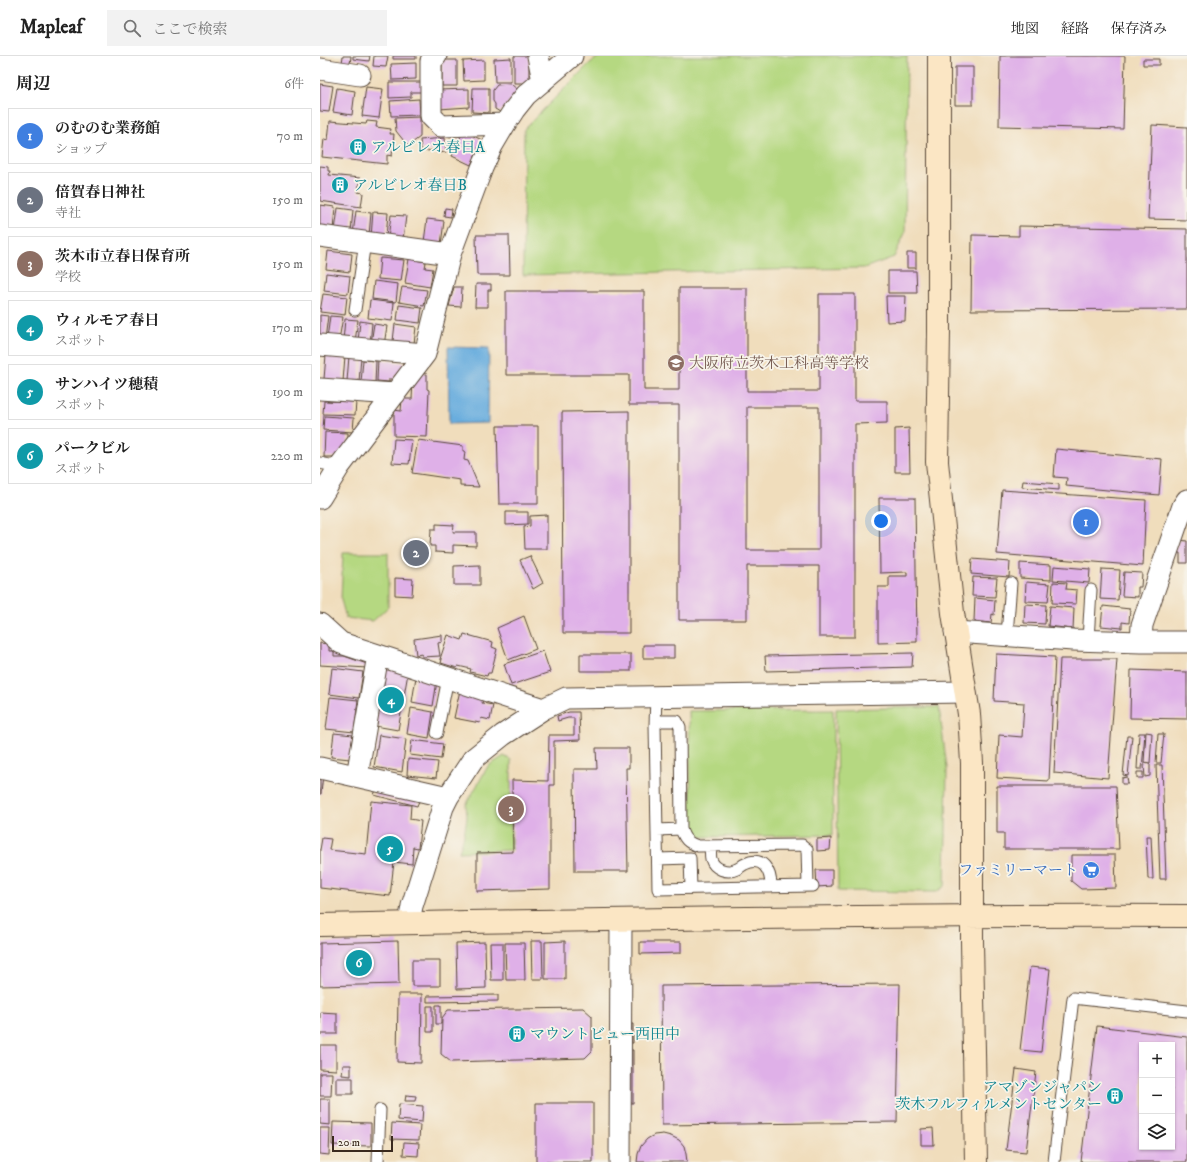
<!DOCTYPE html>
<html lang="ja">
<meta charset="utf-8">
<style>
body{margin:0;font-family:"IM FELL DW Pica","Noto Serif JP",serif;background:#f2f2f2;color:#222}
.controls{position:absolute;right:12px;bottom:12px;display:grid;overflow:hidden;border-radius:0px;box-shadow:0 1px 3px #0004}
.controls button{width:36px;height:36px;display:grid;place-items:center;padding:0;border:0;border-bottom:1px solid #e0e0e0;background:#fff;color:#222;font:20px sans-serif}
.scale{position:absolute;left:12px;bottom:10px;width:61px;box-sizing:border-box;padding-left:4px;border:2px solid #3b2a1e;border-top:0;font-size:11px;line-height:14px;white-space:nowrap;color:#3b2a1e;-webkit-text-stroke:3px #f7f3e8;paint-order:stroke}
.you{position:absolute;left:561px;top:465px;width:14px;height:14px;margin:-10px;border:3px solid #fff;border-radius:50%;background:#1a73e8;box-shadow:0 0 0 6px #1a73e833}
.badge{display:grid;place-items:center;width:26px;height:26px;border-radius:50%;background:#b45309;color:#fff;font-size:13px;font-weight:700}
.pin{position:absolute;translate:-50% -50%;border:2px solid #fff;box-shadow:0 1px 4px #0006}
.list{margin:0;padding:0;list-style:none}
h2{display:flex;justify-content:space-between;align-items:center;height:52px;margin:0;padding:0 16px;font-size:17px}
h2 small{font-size:13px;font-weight:400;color:#767676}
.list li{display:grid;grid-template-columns:26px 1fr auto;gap:12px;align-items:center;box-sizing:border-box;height:56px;margin:0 8px 8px;padding:0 8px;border:1px solid #e0e0e0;border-radius:0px}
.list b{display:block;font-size:15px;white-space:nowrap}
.list p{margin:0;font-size:13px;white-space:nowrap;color:#767676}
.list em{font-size:13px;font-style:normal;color:#767676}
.icon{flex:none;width:22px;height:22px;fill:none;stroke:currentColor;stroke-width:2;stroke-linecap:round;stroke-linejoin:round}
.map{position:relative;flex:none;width:867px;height:1106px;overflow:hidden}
header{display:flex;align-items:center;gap:24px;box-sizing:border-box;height:56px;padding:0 20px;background:#fff;border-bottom:1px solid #e0e0e0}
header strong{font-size:19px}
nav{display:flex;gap:22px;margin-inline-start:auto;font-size:14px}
.search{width:280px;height:36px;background:#f2f2f2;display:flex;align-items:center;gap:10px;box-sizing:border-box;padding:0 14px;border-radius:0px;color:#767676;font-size:15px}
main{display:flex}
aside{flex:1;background:#fff}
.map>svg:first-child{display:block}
</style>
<header>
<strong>Mapleaf</strong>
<div class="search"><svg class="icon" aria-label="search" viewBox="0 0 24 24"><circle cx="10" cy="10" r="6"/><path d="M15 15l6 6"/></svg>ここで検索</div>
<nav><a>地図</a><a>経路</a><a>保存済み</a></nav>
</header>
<main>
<aside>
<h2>周辺<small>6件</small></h2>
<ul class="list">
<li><span class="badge" style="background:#3f7fe0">1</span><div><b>のむのむ業務館</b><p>ショップ</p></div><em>70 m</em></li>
<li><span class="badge" style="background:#6b7280">2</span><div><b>倍賀春日神社</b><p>寺社</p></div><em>150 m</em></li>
<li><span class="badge" style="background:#8d6e63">3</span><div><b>茨木市立春日保育所</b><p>学校</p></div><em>150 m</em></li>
<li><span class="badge" style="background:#0f9aa8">4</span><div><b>ウィルモア春日</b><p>スポット</p></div><em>170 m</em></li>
<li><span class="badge" style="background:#0f9aa8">5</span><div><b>サンハイツ穂積</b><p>スポット</p></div><em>190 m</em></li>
<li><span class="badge" style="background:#0f9aa8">6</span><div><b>パークビル</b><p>スポット</p></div><em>220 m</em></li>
</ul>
</aside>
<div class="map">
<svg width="867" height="1106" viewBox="0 0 867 1106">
<rect width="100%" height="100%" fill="#f7f3e8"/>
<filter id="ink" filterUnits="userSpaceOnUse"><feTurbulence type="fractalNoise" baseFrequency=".025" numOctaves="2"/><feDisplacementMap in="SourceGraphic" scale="8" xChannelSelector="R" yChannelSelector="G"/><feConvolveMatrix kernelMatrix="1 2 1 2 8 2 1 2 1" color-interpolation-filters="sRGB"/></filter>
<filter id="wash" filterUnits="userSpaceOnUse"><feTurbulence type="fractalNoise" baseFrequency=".012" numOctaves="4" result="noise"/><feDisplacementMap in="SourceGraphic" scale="16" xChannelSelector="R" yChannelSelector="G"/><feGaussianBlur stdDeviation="0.9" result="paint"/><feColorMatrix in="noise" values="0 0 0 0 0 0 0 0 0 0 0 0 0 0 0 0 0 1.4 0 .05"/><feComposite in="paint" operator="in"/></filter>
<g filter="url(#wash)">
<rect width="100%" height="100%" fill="#f0ddbc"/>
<path fill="#b5d881" stroke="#788150" d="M280 0H587L585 177 574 201 544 212 203 219 204 73 270 7Z
M23 497H68V551L53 565 26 562 21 544Z
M619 651 627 712 625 830 616 836 518 835 516 653Z
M513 654V779L379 781 371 772 369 655Z
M184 700 191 704V794L139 796 144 779 147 761 146 749 168 710Z"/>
<path fill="#69adde" stroke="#526c7e" d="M128 291 169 292 168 367 129 368Z"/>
<g id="blocks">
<path fill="#dfb0e8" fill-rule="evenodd" d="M23 0H31L30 9 22 7Z
M33 0H50L49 5 33 3Z
M54 0H68L66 11 53 10Z
M73 0H96V3H73Z
M194 0H209V27H194Z
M680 0H805L803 73 679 70Z
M191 2V26H175L174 3Z
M823 3H839V9H823Z
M122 4H137V30H122Z
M164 4V24L144 25 143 5Z
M96 7V23L72 24 71 8Z
M635 11H653V49H635Z
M69 26H101L102 36H91V41L69 42Z
M0 28 13 30 9 56 0 55Z
M191 28 199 35 180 56 175 53V48L173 45V34L177 29Z
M46 31 63 33 59 62 42 60Z
M17 32 35 35 32 59 13 56Z
M153 32H169V57L152 56Z
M149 33V51L119 53 118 34Z
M99 43 100 59 71 60 70 45Z
M100 61V81L88 90 76 75 75 62Z
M10 65 46 68 47 65 57 66 56 71 71 73 70 78H74L72 100 67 99V108L2 101 4 83 8 84Z
M832 69 867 71V164L828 163Z
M143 75 162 84 151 109 132 100Z
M125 82 126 96 117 97V94L105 95 101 93 100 84Z
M0 110 8 111V115H10L9 119 40 122 38 136 43 137 41 151 0 145Z
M0 149 15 151 13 174 0 173Z
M18 152 33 154 31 176 15 175Z
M125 152 132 153 131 161 124 160Z
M36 155 51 157 49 179 33 178Z
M53 156 68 157 66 182 51 181Z
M71 159 86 160 83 184 68 182Z
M107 163 124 165 121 189 104 186Z
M699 170 867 173V253L651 254 652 179 699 180Z
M156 179H189L190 219H157Z
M8 195 32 198 30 216 6 213Z
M587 197H596V212H587Z
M60 202 84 204 81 225 58 223Z
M89 203 106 206 105 212 113 213 110 231 85 227Z
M568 215H596L597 237H568Z
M6 217 30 220 28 238 4 235Z
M54 225 78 228 76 246 52 243Z
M156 228H171V234H168V251H155Z
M82 231 107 234 104 250 79 246Z
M134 231H142L141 251 129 250Z
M359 232H427V335H499V238H535V345H567V367L535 368V581H499V510H427V564H359V349H309V319H186V235H324V334H359ZM427 351H499V494H427Z
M3 238 27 241 25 259 0 256Z
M566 240H586L585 265 567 266Z
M50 244 74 247 72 265 48 262Z
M79 249 102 252 100 267 77 264Z
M0 259 8 260 5 283 0 282Z
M10 260 23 261 19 284 7 283Z
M25 263 38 264 35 286 23 285Z
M40 265 52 267 50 288 38 286Z
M54 268 67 270 64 289 51 287Z
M75 268 96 271 94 288 73 285Z
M6 299 25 300 23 325 4 323Z
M29 300 41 301 39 326 27 325Z
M58 303 83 307 82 320 75 319V323H69V326L57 325Z
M43 304 56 305 55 327 41 326Z
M96 317 107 318V333L109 334 107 381 74 380V354L81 355 82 343H92L93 324Z
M4 345 36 346 35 359 3 358Z
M309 355V577H243L242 356Z
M4 360 34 362 33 376 3 374Z
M177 370H218V448H179Z
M589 372 590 416H575V373Z
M5 376 28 377V386L18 401H4Z
M74 383 92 384 89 408 72 407Z
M98 384 143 390V395H145L144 404 148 405 159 431 140 430V424L92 417Z
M736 393 842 403 839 439 746 430 747 422 734 421Z
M703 425 739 428V434L702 431Z
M682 434 826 444 823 510 677 498Z
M559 442H595L597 586 558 587V531H569V520H587V516L560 517Z
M186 456H208V468L186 469Z
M227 459V493H205L204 471 210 470V460Z
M116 468 134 469 133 476H156V490L133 489V497L115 496V490H110L111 473H116Z
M859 484 867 485V507H860V497H854Z
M210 500 223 527 213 533 200 504Z
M652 503 690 506 689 521 651 518Z
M700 507 731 509V524L700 522Z
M160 509V529H134V510Z
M734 510 770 513 769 527 733 524Z
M782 513 800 514 798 544 780 543Z
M804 516 822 517 821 531H818V541L802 540Z
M653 521 677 522 675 541 652 540Z
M75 522 93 523 92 540 75 539Z
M706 526 730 528 728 546 705 545Z
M733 526 747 527 746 533 757 534 756 548 732 547Z
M655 542 675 544 674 559 672 558 671 567 654 565Z
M705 548 726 549 725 568 704 567Z
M730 550 754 552 753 573 728 570Z
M783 550 810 553 809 567 802 566V572L781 570Z
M204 560 216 593 188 604 177 572Z
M144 578 173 586 172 591 177 593 171 617H168L167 620 150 616 151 613 138 610 137 612 121 607 122 603H120L128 579 142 584Z
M122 579V586L118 587 120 600 102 601V598L96 599 94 583Z
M0 587 9 588V595H14V600H24L47 608V612L0 609Z
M323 589H354V602H323Z
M223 595 230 616 191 629 184 608Z
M593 597 592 611 446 615 445 600Z
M260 598H311V615H260Z
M676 598 735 601 729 725 677 722 679 679 702 681 704 647 674 645Z
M740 603H797L788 722 734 717Z
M12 612 43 616 39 642 9 638Z
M64 613 88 617 78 674 55 670Z
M811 614 867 616V663L810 662Z
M96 621 117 625 113 650 92 646Z
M140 634 164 638 162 647 173 649 170 664 161 662 160 667 134 662Z
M10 641 38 644 34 676 6 673Z
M91 652 113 656 109 682 87 678Z
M249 656H259L260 684 234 685V729H230V833L157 835V797L193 796 192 724 228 725 229 679H254V662H248L238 665 237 660Z
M826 676 832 677 830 707 824 706Z
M14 677 33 679 30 703 11 701Z
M819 677H825L822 713H817Z
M838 678H844L841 707H836Z
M59 679 86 683 82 716 54 711Z
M807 680H812L808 720 803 719Z
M92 684 123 688 121 703 90 699Z
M276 692H309V712H306L308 815H255L254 713H277Z
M88 703 118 706 116 722 87 719Z
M830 708V720L825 721 824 709Z
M836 709H842L846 823H840Z
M817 716H823V722H817Z
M0 718H3L1 738H0Z
M807 721 808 728H802V722Z
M677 730H796L799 793H684V777H677Z
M56 734 99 745 97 750 54 739Z
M51 745 91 749 90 763 101 765 98 792 93 791 92 808 74 806 70 840 0 832V794L2 782 11 783 9 794 46 798Z
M826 780H831L833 823H828Z
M511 782 510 794 497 795V783Z
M751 799H795L796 832 761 833 751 825Z
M496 814H512V830L497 831Z
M78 885 79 928 0 930V887Z
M211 885H222L223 923H212Z
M245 885V923H225V886Z
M165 886 166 932 137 933 136 887Z
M320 886H361V897L320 898Z
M170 887H183V924H171Z
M185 887H204L205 924H186Z
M92 904H120V930H92Z
M710 911 730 913 721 996 700 994Z
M580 928 577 1066 342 1069 341 930Z
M78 938H102L101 1007 77 1006Z
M178 939V945L107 946V940Z
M116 949H121V968H116Z
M107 950H113V976H107Z
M263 952 272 960V995L265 1002 131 1006 121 998 122 962 128 954Z
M0 956 17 957V978H0Z
M308 968H313V987H308Z
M777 970 867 981V1106H761ZM822 989H852V1091H822Z
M0 989H16V1014L0 1013Z
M308 994H313V1047H308Z
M23 1009H31V1020L22 1019Z
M696 1013 716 1016 706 1096 686 1094Z
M0 1017H12L11 1040H0Z
M16 1022H33V1038H16Z
M86 1039 96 1040 95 1045H85Z
M0 1043H10V1069L0 1068Z
M216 1047H273V1106H216Z
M79 1048 103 1050 102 1066 78 1064Z
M13 1066 51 1067V1090L12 1089Z
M72 1067 100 1069 99 1084 71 1083Z
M0 1072H10L9 1099 0 1098Z
M613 1072 614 1089H601V1073Z
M343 1078 351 1080 359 1084 364 1090 366 1098 367 1106H317L318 1098 321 1090 327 1083 334 1079Z
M84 1086 99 1087 98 1100 83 1099Z"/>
</g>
</g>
<g filter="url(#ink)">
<use href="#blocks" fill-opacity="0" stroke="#564536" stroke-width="1"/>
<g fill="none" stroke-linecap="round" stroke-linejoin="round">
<g stroke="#564536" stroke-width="13">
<path id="lane" d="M35 254 45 186
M0 407 19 411
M687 579 691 527
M768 584 771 534
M335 669 336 641
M117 677 128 622
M337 774 361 773
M390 790C391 794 390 799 391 803 394 813 407 818 417 813 420 812 422 809 425 808 443 799 451 815 451 831
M338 803 370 802 371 832
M488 830 487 793 482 789 378 790C368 787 364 783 361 773L360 671 357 665H340L335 669 338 833 493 830
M58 1106 60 1054
M734 1106 753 942 867 955"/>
</g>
<g stroke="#564536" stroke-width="23">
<path id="street" d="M116 0 111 5V60L121 70 185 68
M218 0 223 25
M0 13 40 19
M0 180 130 198
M0 289 105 298
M0 333 75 338
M0 442 19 411 105 298 130 198 162 112 172 90 185 68 194 54 206 39 252 0
M0 568 21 587 223 653
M635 576 753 584 821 586H867
M821 586 822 569 863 450 867 444
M0 712 128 741
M37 720 58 599
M89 867 92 850 123 751 128 741 153 703 183 679 223 653 246 642 645 636
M300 1106 301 864"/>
</g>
<g stroke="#564536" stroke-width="24">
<path id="secondary" d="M619 0V275L617 406 633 557 649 658 652 707V885L656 1106
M0 869C289 863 578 859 867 860"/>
</g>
<use href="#lane" stroke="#fff" stroke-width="11"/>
<use href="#street" stroke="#fff" stroke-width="21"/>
<use href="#secondary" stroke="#fbe6c4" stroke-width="22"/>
</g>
</g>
<defs>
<g id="building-disc" transform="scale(0.9)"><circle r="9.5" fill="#0f9aa8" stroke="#f7f3e8"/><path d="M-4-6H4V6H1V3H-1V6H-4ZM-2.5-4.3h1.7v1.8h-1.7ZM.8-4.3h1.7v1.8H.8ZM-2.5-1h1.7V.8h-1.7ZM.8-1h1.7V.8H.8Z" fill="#fff"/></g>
<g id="school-disc" transform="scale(0.9)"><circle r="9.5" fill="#8d6e63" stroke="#f7f3e8"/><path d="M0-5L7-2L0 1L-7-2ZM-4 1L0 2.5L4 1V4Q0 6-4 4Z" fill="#fff"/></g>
<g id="supermarket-disc" transform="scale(0.9)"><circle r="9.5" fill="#3f7fe0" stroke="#f7f3e8"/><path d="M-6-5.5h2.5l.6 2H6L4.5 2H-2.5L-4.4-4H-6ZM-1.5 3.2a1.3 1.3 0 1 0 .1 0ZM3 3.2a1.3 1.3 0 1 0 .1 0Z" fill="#fff"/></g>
</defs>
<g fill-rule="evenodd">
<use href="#building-disc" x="38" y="91"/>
<use href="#building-disc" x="20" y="129"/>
<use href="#school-disc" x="356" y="307"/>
<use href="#supermarket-disc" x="771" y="814"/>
<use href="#building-disc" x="197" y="978"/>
<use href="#building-disc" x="795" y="1040"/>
</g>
<g text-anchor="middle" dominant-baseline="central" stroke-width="3.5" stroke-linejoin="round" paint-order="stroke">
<g font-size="15" fill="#0d838f" stroke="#f7f3e8" text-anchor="start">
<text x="51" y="91">アルビレオ春日A</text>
<text x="33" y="129">アルビレオ春日B</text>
<text x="210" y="978">マウントビュー西田中</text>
<text x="782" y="1031" text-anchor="end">アマゾンジャパン<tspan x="782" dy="17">茨木フルフィルメントセンター</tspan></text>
</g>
<g font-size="15" fill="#785e54" stroke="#f7f3e8" text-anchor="start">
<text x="369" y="307">大阪府立茨木工科高等学校</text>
</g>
<g font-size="15" fill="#366cbe" stroke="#f7f3e8" text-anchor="end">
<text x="758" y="814">ファミリーマート</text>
</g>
</g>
</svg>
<div class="controls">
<button>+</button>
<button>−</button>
<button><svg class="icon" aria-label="layers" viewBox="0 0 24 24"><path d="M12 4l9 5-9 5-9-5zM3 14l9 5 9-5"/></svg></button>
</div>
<div class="scale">20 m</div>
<div class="you"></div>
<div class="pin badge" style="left:766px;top:466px;background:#3f7fe0">1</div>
<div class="pin badge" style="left:96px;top:497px;background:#6b7280">2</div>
<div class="pin badge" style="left:191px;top:753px;background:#8d6e63">3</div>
<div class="pin badge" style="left:71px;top:644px;background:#0f9aa8">4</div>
<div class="pin badge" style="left:70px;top:793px;background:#0f9aa8">5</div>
<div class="pin badge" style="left:39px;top:907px;background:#0f9aa8">6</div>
</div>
</main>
